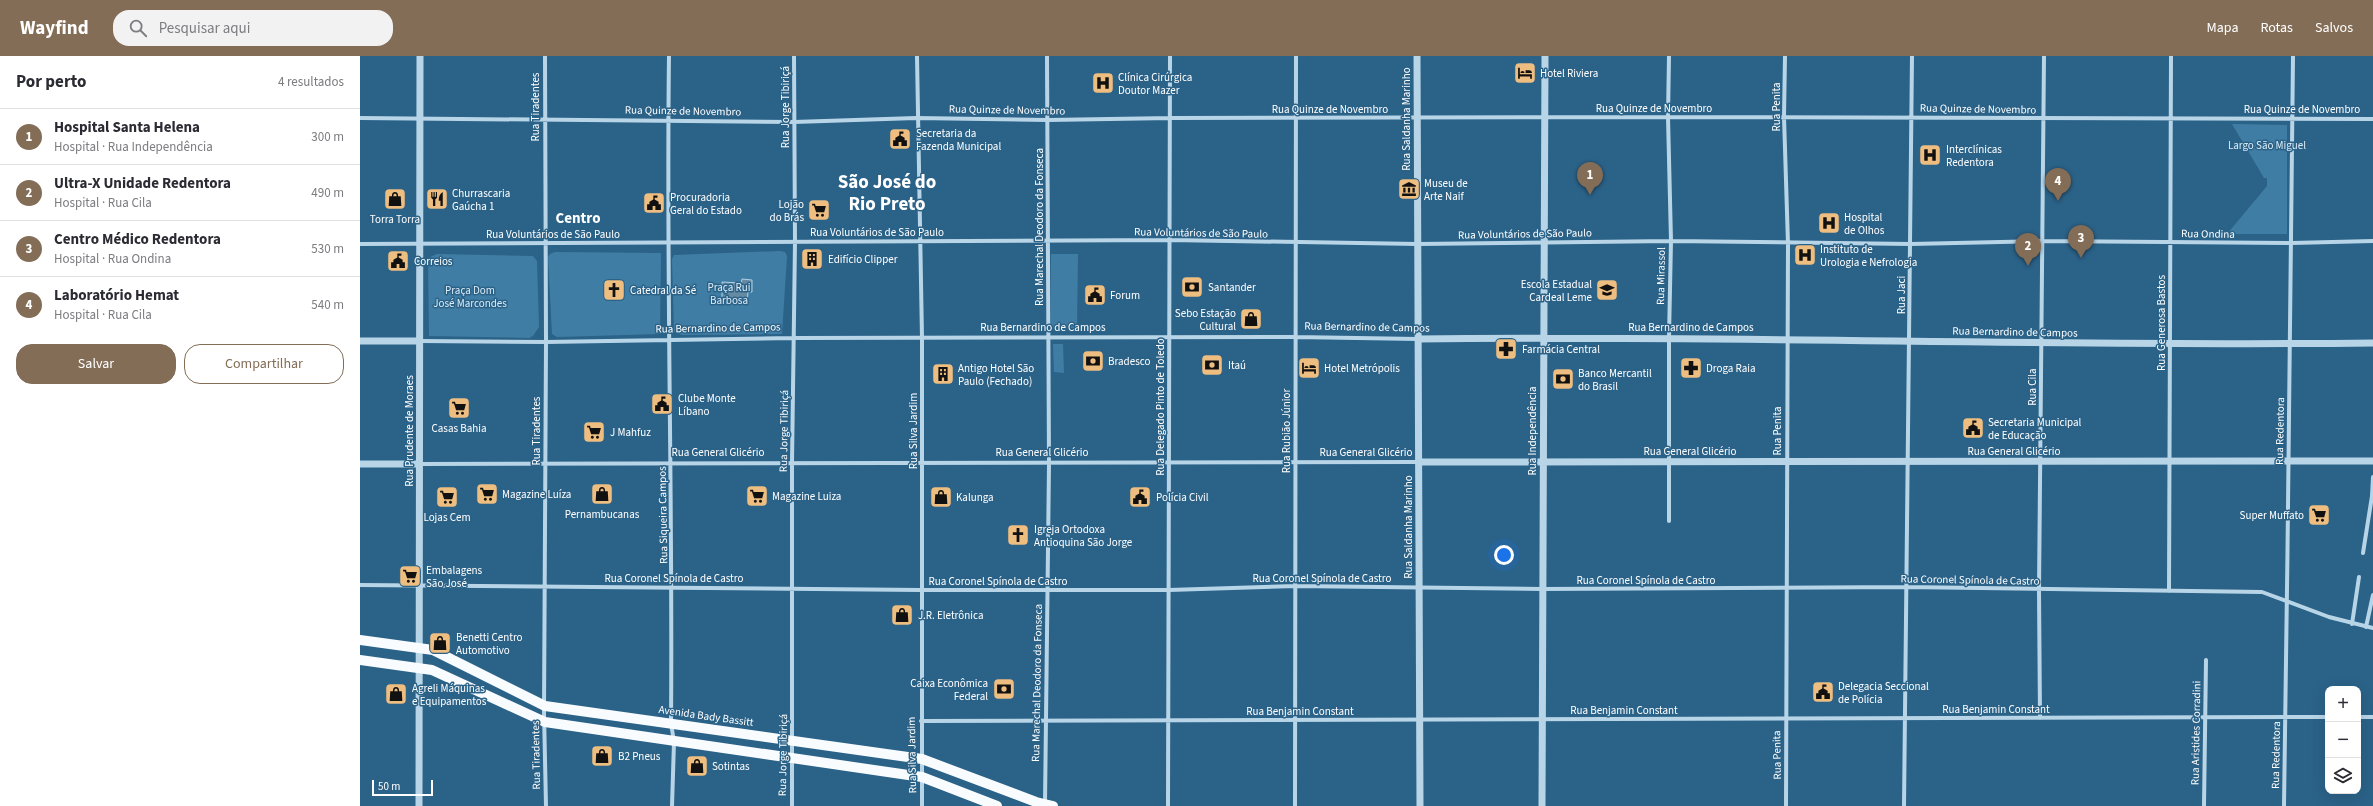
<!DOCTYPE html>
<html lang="pt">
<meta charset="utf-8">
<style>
body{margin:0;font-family:"Source Sans 3",sans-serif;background:#f2f2f3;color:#2b2b33}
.controls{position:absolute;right:12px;bottom:12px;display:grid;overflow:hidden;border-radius:8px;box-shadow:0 4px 16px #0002}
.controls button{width:36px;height:36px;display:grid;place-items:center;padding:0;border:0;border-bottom:1px solid #e1e1e2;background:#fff;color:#2b2b33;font:20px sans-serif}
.scale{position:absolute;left:12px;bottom:10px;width:61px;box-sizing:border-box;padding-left:4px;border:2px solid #fff;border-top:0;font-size:11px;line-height:14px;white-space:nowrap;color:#fff;-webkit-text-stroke:3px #2b6288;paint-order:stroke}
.you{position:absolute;left:1144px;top:499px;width:14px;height:14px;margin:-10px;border:3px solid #fff;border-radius:50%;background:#1a73e8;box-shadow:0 0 0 6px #1a73e833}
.badge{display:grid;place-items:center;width:26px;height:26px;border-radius:50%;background:#836d56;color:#fff;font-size:13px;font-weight:700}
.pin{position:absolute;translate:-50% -33px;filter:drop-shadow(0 1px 2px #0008)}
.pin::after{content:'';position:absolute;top:21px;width:14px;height:12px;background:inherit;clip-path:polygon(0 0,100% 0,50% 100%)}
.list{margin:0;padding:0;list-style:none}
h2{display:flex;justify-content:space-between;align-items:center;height:52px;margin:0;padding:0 16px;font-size:17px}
h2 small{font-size:13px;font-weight:400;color:#7c7c81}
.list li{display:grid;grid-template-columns:26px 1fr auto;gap:12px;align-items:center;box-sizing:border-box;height:56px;padding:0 16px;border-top:1px solid #e1e1e2}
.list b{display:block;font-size:15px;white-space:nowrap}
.list p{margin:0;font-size:13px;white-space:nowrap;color:#7c7c81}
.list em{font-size:13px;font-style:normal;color:#7c7c81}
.actions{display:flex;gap:8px;padding:12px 16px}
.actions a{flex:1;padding:9px 0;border:1px solid #836d56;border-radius:16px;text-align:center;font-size:14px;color:#836d56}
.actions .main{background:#836d56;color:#fff}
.icon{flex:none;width:22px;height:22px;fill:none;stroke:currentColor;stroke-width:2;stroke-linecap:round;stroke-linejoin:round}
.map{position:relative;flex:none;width:2013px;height:750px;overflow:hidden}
header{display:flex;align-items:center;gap:24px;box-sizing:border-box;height:56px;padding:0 20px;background:#836d56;color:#fff}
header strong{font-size:19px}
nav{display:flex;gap:22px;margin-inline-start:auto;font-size:14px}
.search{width:280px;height:36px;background:#f2f2f3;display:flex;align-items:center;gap:10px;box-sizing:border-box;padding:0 14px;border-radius:16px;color:#7c7c81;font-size:15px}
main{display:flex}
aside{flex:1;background:#fff}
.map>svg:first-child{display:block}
</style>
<header>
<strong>Wayfind</strong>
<div class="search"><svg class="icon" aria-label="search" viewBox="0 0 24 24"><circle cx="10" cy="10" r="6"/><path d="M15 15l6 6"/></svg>Pesquisar aqui</div>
<nav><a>Mapa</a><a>Rotas</a><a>Salvos</a></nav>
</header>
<main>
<aside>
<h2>Por perto<small>4 resultados</small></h2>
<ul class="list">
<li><span class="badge">1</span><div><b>Hospital Santa Helena</b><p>Hospital · Rua Independência</p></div><em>300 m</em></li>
<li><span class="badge">2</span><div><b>Ultra-X Unidade Redentora</b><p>Hospital · Rua Cila</p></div><em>490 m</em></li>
<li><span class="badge">3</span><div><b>Centro Médico Redentora</b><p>Hospital · Rua Ondina</p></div><em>530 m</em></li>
<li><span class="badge">4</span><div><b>Laboratório Hemat</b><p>Hospital · Rua Cila</p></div><em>540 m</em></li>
</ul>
<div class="actions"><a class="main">Salvar</a><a>Compartilhar</a></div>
</aside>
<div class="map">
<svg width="2013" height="750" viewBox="0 0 2013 750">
<rect width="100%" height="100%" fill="#2b6288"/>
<path fill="#407da4" d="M1872 68 1927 69V178H1867L1907 130V122H1904Z
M420 195 425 196 427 200 422 278 322 279 314 276 312 203 314 199Z
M195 196 301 197 300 278 197 281 192 278 188 201 190 198Z
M77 198 173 200 177 205 179 271 173 280 169 282 69 280 68 202Z
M691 198H718L717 272H691Z
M693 288H703L704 317 694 316Z"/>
<path fill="#678aa3" stroke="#add1e8" d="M382 223 392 224V236H388L387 246H362V226L381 227Z"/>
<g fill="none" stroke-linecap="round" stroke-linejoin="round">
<path stroke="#b8d5e8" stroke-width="4" d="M185 0 186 286 184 657 186 750
M309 0C306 222 313 445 311 667L314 686 312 750
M557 0 562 282V750
M1425 0 1424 61 1428 188 1426 750
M0 62 434 66 556 62 688 64 811 62 1308 61 2013 63
M0 188 810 184 1058 188 1311 185 1551 188 1682 185 1932 187 2013 185
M60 285 186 286 434 282 935 281 1058 283
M59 408 1058 406
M1309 465V281L1311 185 1308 61 1309 0
M2003 497 2012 440 2013 421
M0 529 561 534H809L935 530 1182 533 1546 531 1902 536 1969 561 2013 572
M1809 535 1811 0
M1992 568 1999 521
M2006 571 2013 539
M1998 661H2013
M1680 662 1679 534 1684 0
M561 665 1968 661
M685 748 689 408 687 0
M432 750V407L435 186 434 0
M808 750 810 0
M935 750 936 0
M1544 750 1552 0
M1844 750 1846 604
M1924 750C1927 500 1932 250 1933 0"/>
<path stroke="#b8d5e8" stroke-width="7" d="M1057 0 1060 750
M1058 283C1376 279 1695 291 2013 287
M0 285H60
M1058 406 2013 405
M0 408H59
M59 750 60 0
M1182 750 1185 0"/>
<path stroke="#f9fcfe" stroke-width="10" d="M0 584 73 594 185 650 562 703 676 746 693 750
M0 604 72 614 185 666 562 721 637 750"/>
</g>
<defs>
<g id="hotel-square" transform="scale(1.15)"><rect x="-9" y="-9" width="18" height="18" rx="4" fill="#eebd80" stroke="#2b6288"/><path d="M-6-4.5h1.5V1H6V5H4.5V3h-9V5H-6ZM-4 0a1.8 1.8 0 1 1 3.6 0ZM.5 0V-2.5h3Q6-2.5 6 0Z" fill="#111"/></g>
<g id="hospital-square" transform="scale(1.15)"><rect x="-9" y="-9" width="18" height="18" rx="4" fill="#eebd80" stroke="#2b6288"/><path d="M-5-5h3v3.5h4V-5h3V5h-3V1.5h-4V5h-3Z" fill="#111"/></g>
<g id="civic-square" transform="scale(1.15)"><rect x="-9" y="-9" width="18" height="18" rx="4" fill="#eebd80" stroke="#2b6288"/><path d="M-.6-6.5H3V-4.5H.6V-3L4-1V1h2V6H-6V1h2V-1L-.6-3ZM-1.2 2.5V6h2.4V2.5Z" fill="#111"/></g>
<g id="museum-square" transform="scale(1.15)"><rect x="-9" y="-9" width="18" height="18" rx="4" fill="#eebd80" stroke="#2b6288"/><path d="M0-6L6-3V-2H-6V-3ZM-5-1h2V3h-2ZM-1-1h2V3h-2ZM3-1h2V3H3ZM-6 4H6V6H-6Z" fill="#111"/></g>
<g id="shop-square" transform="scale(1.15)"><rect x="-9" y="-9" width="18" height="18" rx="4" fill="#eebd80" stroke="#2b6288"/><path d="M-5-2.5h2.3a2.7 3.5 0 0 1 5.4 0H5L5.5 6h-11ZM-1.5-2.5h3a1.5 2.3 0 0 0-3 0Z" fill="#111"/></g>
<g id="restaurant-square" transform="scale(1.15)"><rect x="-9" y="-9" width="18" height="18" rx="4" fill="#eebd80" stroke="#2b6288"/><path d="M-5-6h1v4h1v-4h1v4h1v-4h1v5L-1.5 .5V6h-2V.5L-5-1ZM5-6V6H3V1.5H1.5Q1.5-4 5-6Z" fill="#111"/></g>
<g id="supermarket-square" transform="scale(1.15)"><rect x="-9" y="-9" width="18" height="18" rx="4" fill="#eebd80" stroke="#2b6288"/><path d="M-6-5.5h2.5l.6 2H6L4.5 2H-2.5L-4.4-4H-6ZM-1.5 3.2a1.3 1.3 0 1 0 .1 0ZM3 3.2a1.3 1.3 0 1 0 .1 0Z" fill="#111"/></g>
<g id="building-square" transform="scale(1.15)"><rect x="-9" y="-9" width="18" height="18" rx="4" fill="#eebd80" stroke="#2b6288"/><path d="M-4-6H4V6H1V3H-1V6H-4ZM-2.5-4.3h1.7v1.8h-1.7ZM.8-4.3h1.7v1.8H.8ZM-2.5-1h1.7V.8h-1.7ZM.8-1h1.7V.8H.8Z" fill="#111"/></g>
<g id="bank-square" transform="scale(1.15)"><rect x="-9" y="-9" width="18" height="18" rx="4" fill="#eebd80" stroke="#2b6288"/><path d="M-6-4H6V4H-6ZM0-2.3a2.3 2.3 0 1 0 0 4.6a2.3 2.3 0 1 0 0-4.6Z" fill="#111"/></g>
<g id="church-square" transform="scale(1.15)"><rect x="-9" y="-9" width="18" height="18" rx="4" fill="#eebd80" stroke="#2b6288"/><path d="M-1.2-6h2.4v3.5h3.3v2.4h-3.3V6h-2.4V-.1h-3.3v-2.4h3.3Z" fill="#111"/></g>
<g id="school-square" transform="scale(1.15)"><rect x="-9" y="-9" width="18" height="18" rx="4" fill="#eebd80" stroke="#2b6288"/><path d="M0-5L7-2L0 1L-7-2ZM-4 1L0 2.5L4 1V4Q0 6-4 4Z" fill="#111"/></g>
<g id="pharmacy-square" transform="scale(1.15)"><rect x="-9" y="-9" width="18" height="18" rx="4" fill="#eebd80" stroke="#2b6288"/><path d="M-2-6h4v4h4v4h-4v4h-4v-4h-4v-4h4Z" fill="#111"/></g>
</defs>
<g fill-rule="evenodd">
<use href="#hotel-square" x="1165" y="17"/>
<use href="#hospital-square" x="743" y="27"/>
<use href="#civic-square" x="540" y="83"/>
<use href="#hospital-square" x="1570" y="99"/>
<use href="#museum-square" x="1049" y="133"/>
<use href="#shop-square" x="35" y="143"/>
<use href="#restaurant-square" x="77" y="143"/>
<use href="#civic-square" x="294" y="147"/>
<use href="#supermarket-square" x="459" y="154"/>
<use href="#hospital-square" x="1469" y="167"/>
<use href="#hospital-square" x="1445" y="199"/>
<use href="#building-square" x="452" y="203"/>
<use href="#civic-square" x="38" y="205"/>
<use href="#bank-square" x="832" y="231"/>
<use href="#church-square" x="254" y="234"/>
<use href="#school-square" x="1247" y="234"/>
<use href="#civic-square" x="735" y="239"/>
<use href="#shop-square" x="891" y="263"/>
<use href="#pharmacy-square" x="1146" y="293"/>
<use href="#bank-square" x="733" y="305"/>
<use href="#bank-square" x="852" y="309"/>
<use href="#hotel-square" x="949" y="312"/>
<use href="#pharmacy-square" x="1331" y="312"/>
<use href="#building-square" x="583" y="318"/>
<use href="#bank-square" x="1203" y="323"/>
<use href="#civic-square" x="302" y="348"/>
<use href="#supermarket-square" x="99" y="352"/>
<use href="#civic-square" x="1613" y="372"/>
<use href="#supermarket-square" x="234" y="376"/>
<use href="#supermarket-square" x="127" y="438"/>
<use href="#shop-square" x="242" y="438"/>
<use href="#supermarket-square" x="397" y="440"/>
<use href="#supermarket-square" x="87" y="441"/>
<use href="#shop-square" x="581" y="441"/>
<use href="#civic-square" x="780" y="441"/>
<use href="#supermarket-square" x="1959" y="459"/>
<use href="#church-square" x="658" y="479"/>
<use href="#supermarket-square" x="50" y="520"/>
<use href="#shop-square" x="542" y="559"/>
<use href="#shop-square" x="80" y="587"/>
<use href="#bank-square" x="644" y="633"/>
<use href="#civic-square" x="1463" y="636"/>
<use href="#shop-square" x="36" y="638"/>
<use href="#shop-square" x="242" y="700"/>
<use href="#shop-square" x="337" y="710"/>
</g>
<g text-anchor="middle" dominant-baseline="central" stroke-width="3" stroke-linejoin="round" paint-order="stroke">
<g font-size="11" fill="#fff" stroke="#2b6288" text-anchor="start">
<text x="1180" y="17">Hotel Riviera</text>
<text x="758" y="21">Clínica Cirúrgica<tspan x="758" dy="13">Doutor Mazer</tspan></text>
<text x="556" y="77">Secretaria da<tspan x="556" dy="13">Fazenda Municipal</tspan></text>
<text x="1586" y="93">Interclínicas<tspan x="1586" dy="13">Redentora</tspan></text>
<text x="1064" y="127">Museu de<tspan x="1064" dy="13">Arte Naif</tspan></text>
<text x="92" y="137">Churrascaria<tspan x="92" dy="13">Gaúcha 1</tspan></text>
<text x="310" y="141">Procuradoria<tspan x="310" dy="13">Geral do Estado</tspan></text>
<text x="444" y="148" text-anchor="end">Lojão<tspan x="444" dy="13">do Brás</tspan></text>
<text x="1484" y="161">Hospital<tspan x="1484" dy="13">de Olhos</tspan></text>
<text x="35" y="163" text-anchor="middle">Torra Torra</text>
<text x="1460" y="193">Instituto de<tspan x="1460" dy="13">Urologia e Nefrologia</tspan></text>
<text x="468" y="203">Edifício Clipper</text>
<text x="54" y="205">Correios</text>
<text x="1232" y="228" text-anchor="end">Escola Estadual<tspan x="1232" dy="13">Cardeal Leme</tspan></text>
<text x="848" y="231">Santander</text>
<text x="270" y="234">Catedral da Sé</text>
<text x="750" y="239">Forum</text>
<text x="876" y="257" text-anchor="end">Sebo Estação<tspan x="876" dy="13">Cultural</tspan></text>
<text x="1162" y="293">Farmácia Central</text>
<text x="748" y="305">Bradesco</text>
<text x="868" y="309">Itaú</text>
<text x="598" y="312">Antigo Hotel São<tspan x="598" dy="13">Paulo (Fechado)</tspan></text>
<text x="964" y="312">Hotel Metrópolis</text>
<text x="1346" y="312">Droga Raia</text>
<text x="1218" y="317">Banco Mercantil<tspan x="1218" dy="13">do Brasil</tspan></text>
<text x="318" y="342">Clube Monte<tspan x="318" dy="13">Líbano</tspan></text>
<text x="1628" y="366">Secretaria Municipal<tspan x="1628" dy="13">de Educação</tspan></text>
<text x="99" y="372" text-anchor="middle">Casas Bahia</text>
<text x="250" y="376">J Mahfuz</text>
<text x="142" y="438">Magazine Luíza</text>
<text x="412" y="440">Magazine Luiza</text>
<text x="596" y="441">Kalunga</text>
<text x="796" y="441">Polícia Civil</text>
<text x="242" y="458" text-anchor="middle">Pernambucanas</text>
<text x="1944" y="459" text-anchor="end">Super Muffato</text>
<text x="87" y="461" text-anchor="middle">Lojas Cem</text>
<text x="674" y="473">Igreja Ortodoxa<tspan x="674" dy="13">Antioquina São Jorge</tspan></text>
<text x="66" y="514">Embalagens<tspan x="66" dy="13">São José</tspan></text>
<text x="558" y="559">J.R. Eletrônica</text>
<text x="96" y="581">Benetti Centro<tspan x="96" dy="13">Automotivo</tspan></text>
<text x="628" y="627" text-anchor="end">Caixa Econômica<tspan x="628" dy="13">Federal</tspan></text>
<text x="1478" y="630">Delegacia Seccional<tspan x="1478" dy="13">de Polícia</tspan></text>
<text x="52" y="632">Agreli Máquinas<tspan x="52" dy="13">e Equipamentos</tspan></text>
<text x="258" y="700">B2 Pneus</text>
<text x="352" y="710">Sotintas</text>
</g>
<g font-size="11" fill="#fff" stroke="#2b6288">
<text transform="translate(175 51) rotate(-90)">Rua Tiradentes</text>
<text transform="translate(425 51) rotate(-90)">Rua Jorge Tibiriçá</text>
<text transform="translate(1416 51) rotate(-90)">Rua Penita</text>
<text x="1294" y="52">Rua Quinze de Novembro</text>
<text x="970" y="53">Rua Quinze de Novembro</text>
<text transform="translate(1618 53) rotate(1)">Rua Quinze de Novembro</text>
<text x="1942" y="53">Rua Quinze de Novembro</text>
<text transform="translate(647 54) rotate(1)">Rua Quinze de Novembro</text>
<text transform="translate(323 55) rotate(1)">Rua Quinze de Novembro</text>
<text transform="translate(1046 63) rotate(-90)">Rua Saldanha Marinho</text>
<text transform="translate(679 171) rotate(-90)">Rua Marechal Deodoro da Fonseca</text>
<text x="517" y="176">Rua Voluntários de São Paulo</text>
<text transform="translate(841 177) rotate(1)">Rua Voluntários de São Paulo</text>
<text x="193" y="178">Rua Voluntários de São Paulo</text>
<text transform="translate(1165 178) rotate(-1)">Rua Voluntários de São Paulo</text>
<text transform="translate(1848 178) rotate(1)">Rua Ondina</text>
<text transform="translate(1301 220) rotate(-89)">Rua Mirassol</text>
<text transform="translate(1541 239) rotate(-90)">Rua Jaci</text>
<text transform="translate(1801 267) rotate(-90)">Rua Generosa Bastos</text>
<text x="683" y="271">Rua Bernardino de Campos</text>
<text transform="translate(1007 271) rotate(1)">Rua Bernardino de Campos</text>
<text x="1331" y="271">Rua Bernardino de Campos</text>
<text transform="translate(358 272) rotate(-1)">Rua Bernardino de Campos</text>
<text transform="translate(1655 276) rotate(1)">Rua Bernardino de Campos</text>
<text transform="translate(1672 331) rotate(-90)">Rua Cila</text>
<text transform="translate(800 351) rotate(-90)">Rua Delegado Pinto de Toledo</text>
<text transform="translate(49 375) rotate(-90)">Rua Prudente de Moraes</text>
<text transform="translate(176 375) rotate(-90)">Rua Tiradentes</text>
<text transform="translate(424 375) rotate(-89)">Rua Jorge Tibiriçá</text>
<text transform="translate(553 375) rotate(-90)">Rua Silva Jardim</text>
<text transform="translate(926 375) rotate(-90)">Rua Rubião Júnior</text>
<text transform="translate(1172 375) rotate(-90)">Rua Independência</text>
<text transform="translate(1417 375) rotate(-90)">Rua Penita</text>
<text transform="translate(1920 375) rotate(-89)">Rua Redentora</text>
<text x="1330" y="395">Rua General Glicério</text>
<text x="1654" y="395">Rua General Glicério</text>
<text x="358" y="396">Rua General Glicério</text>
<text x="682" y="396">Rua General Glicério</text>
<text x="1006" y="396">Rua General Glicério</text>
<text transform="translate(303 459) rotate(-91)">Rua Siqueira Campos</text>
<text transform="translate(1048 471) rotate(-90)">Rua Saldanha Marinho</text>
<text x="314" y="522">Rua Coronel Spínola de Castro</text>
<text x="962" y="522">Rua Coronel Spínola de Castro</text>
<text x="1286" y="524">Rua Coronel Spínola de Castro</text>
<text transform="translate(1610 524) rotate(1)">Rua Coronel Spínola de Castro</text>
<text x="638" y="525">Rua Coronel Spínola de Castro</text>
<text transform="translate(677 627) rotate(-89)">Rua Marechal Deodoro da Fonseca</text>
<text x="1636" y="653">Rua Benjamin Constant</text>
<text x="1264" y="654">Rua Benjamin Constant</text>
<text x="940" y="655">Rua Benjamin Constant</text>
<text transform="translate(346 660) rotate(8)">Avenida Bady Bassitt</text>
<text transform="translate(1836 677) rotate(-89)">Rua Aristides Corradini</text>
<text transform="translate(176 699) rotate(-91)">Rua Tiradentes</text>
<text transform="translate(423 699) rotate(-89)">Rua Jorge Tibiriçá</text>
<text transform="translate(552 699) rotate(-91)">Rua Silva Jardim</text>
<text transform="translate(1417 699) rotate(-91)">Rua Penita</text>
<text transform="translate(1916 699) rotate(-89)">Rua Redentora</text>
</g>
<g font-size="11" fill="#dbecf7" stroke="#2b6288">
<text x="1907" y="89">Largo São Miguel</text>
<text x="369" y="231">Praça Rui<tspan x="369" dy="13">Barbosa</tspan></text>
<text x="110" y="234">Praça Dom<tspan x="110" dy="13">José Marcondes</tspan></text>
</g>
<g font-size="15" font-weight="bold" fill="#fff" stroke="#2b6288">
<text x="218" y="162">Centro</text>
</g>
<g font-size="19" font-weight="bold" fill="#fff" stroke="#2b6288">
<text x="527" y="126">São José do<tspan x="527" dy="22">Rio Preto</tspan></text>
</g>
</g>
</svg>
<div class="controls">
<button>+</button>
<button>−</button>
<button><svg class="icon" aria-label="layers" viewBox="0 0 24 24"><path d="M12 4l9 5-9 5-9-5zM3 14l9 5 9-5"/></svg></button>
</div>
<div class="scale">50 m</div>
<div class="you"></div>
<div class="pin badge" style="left:1230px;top:139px">1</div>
<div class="pin badge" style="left:1668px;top:210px">2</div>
<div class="pin badge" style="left:1721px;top:202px">3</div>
<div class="pin badge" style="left:1698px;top:145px">4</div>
</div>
</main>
